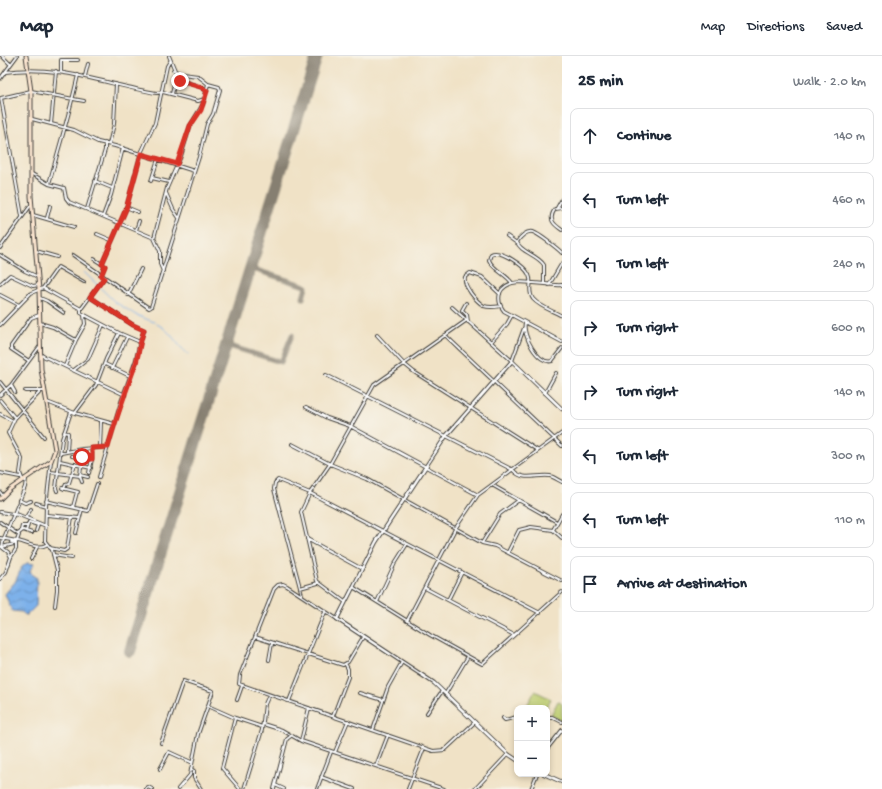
<!DOCTYPE html>
<meta charset="utf-8">
<style>
body{margin:0;font-family:"Gochi Hand",sans-serif;background:#f6f6f7;color:#1f2937}
.controls{position:absolute;right:12px;bottom:12px;display:grid;overflow:hidden;border-radius:8px;box-shadow:0 2px 6px #0003}
.controls button{width:36px;height:36px;display:grid;place-items:center;padding:0;border:0;border-bottom:1px solid #e0e1e3;background:#fff;color:#1f2937;font:20px sans-serif}
.stop{position:absolute;width:12px;height:12px;margin:-9px;border:3px solid #d93025;border-radius:50%;background:#fff}
.stop.end{background:#d93025;border-color:#fff;box-shadow:0 1px 4px #0008}
.list{margin:0;padding:0;list-style:none}
h2{display:flex;justify-content:space-between;align-items:center;height:52px;margin:0;padding:0 16px;font-size:17px}
h2 small{font-size:13px;font-weight:400;color:#747a83}
.list li{display:grid;grid-template-columns:26px 1fr auto;gap:12px;align-items:center;box-sizing:border-box;height:56px;margin:0 8px 8px;padding:0 8px;border:1px solid #e0e1e3;border-radius:8px}
.list b{display:block;font-size:15px;white-space:nowrap}
.list em{font-size:13px;font-style:normal;color:#747a83}
.icon{flex:none;width:22px;height:22px;fill:none;stroke:currentColor;stroke-width:2;stroke-linecap:round;stroke-linejoin:round}
.map{position:relative;flex:none;width:562px;height:733px;overflow:hidden}
header{display:flex;align-items:center;gap:24px;box-sizing:border-box;height:56px;padding:0 20px;background:#fff;border-bottom:1px solid #e0e1e3}
header strong{font-size:19px}
nav{display:flex;gap:22px;margin-inline-start:auto;font-size:14px}
main{display:flex}
aside{flex:1;background:#fff}
.map>svg:first-child{display:block}
</style>
<header>
<strong>Map</strong>
<nav><a>Map</a><a>Directions</a><a>Saved</a></nav>
</header>
<main>
<div class="map">
<svg width="562" height="733" viewBox="0 0 562 733">
<defs>
<pattern id="water-waves" width="16" height="10" patternUnits="userSpaceOnUse"><rect width="16" height="10" fill="#7db1ea"/><path d="M0 5q4-4 8 0t8 0" fill="none" stroke="#668fbd"/></pattern>
</defs>
<rect width="100%" height="100%" fill="#f7f3e8"/>
<filter id="ink" filterUnits="userSpaceOnUse"><feTurbulence type="fractalNoise" baseFrequency=".025" numOctaves="2"/><feDisplacementMap in="SourceGraphic" scale="8" xChannelSelector="R" yChannelSelector="G"/><feConvolveMatrix kernelMatrix="1 2 1 2 8 2 1 2 1" color-interpolation-filters="sRGB"/></filter>
<filter id="wash" filterUnits="userSpaceOnUse"><feTurbulence type="fractalNoise" baseFrequency=".012" numOctaves="4" result="noise"/><feDisplacementMap in="SourceGraphic" scale="16" xChannelSelector="R" yChannelSelector="G"/><feGaussianBlur stdDeviation="0.9" result="paint"/><feColorMatrix in="noise" values="0 0 0 0 0 0 0 0 0 0 0 0 0 0 0 0 0 1.4 0 .05"/><feComposite in="paint" operator="in"/></filter>
<g filter="url(#wash)">
<rect width="100%" height="100%" fill="#f0e2c6"/>
<path fill="#baca6c" stroke="#6b7344" d="M535 635 551 643 546 652 526 651Z
M558 645 562 648V665L551 659Z"/>
<path fill="url(#water-waves)" stroke="#4c6683" d="M27 507 34 508 30 514 32 519 37 522 36 550 26 560 22 556 12 555 5 538 15 526 22 511Z"/>
<g fill="none" stroke-linecap="round" stroke-linejoin="round">
<path stroke="#7db1ea" stroke-width="1" d="M83 215 115 246 136 259 154 266
M157 268C172 275 176 289 188 298"/>
<path stroke="#867f71" stroke-width="5" d="M315 6V0
M250 212 305 230 306 231 303 242
M226 289 281 306 292 279"/>
<path stroke="#867f71" stroke-width="12" d="M130 595 317 0"/>
</g>
</g>
<g filter="url(#ink)">
<g fill="none" stroke-linecap="round" stroke-linejoin="round">
<g stroke="#3c3a36" stroke-width="4">
<path id="minor" d="M2 0 10 8
M169 0 179 24 201 31 207 35
M5 16C57 8 105 28 156 37L163 36 198 45 205 43
M61 16V4H78
M85 20 88 8
M0 23 17 0
M172 38 176 20
M1 42 22 160
M1 42 31 35 84 45
M32 63 74 74 98 86 115 90 194 115
M51 68 56 15
M109 88 114 68 116 28
M32 118 49 128 64 132 66 142 69 146 154 182 167 132 181 100 190 70 203 48 208 28
M152 122 169 126
M95 125 112 132
M151 125 158 103
M49 128C59 91 70 56 78 19
M166 137 173 153 179 162
M126 151 138 156
M557 152 562 143
M562 152 555 153C548 163 553 168 562 174
M87 153 105 94V87
M33 159 74 171
M103 160 111 139 123 92
M47 162 50 150
M136 174 139 165
M97 178 111 184
M507 180 518 188
M154 182 160 195V208L163 215
M0 192 31 149
M36 195 57 201
M0 199 25 215 38 221
M73 199 149 252 151 251 199 101 207 68 213 58 220 34 219 31 208 28 198 20 182 18 173 14
M94 203 105 210 101 219
M102 208 126 153 141 97 155 67 167 10 170 5
M104 222 81 253V257L119 277 140 286
M512 227C506 218 493 214 489 204L491 198C500 193 525 210 529 219 533 227 527 235 533 243 540 251 553 255 562 260
M0 228 10 219 33 230 39 229
M544 228V209C538 199 520 196 517 186 520 181 527 174 533 176 539 178 557 192 562 197
M549 229 562 207
M562 229C546 231 508 217 500 237 498 244 500 250 504 255L562 286
M43 232 81 253
M500 238 482 221 470 217 465 221C463 230 476 245 484 250 490 252 495 251 501 250
M0 239 19 249
M128 239 141 213
M90 241 133 269 144 274 140 286 136 304 121 346 99 421
M40 242 47 245 64 257
M466 247 462 254 467 259 468 266
M452 251 512 305 524 272
M40 267 53 271 76 284 85 268 84 259
M525 267C522 279 538 309 552 305L562 292
M0 269 31 237 43 232 58 211 84 226
M377 279 403 307 414 316 537 394
M445 279 562 390
M491 286 507 268 512 259
M41 299 125 339
M29 305 11 293V290L31 262 39 259
M105 308 130 320
M65 310 76 284
M112 312 127 281
M74 314 88 303 103 269
M326 319 513 414C523 426 537 418 550 420 554 421 558 424 562 426
M0 326 44 381
M11 329 15 336
M25 335H44
M545 337 556 317
M0 339 11 329 40 290
M0 344 15 362
M47 346 75 357 96 329 106 303 119 277
M306 351 327 362 350 370 478 439
M75 357 114 368
M0 358 13 365
M64 376 68 377 67 396
M292 388 330 408 367 423 482 487 495 490 562 525
M100 392 101 365
M92 393V403
M61 397 82 393 108 391
M72 400 92 403 89 417
M51 405 46 450 45 485 52 494 57 514V534L55 550
M60 405 91 412
M81 410 80 420 82 426
M51 416 80 420
M0 417 20 421
M80 419 88 421
M23 425 20 417 22 403 8 377 15 362 40 336
M492 429 557 466
M62 432 78 436
M64 433 66 428 69 427 75 408
M57 435 56 432 62 383 71 356
M0 436 3 440
M19 444 25 447 31 445
M46 445 88 455 97 428
M36 447 46 450
M73 451 77 436
M0 456 19 459 46 470
M562 458 553 474 562 482
M47 459 79 462
M26 461 31 453
M0 466 19 479 17 485 0 482
M21 474 22 470H27
M26 475 29 466 38 469 36 475
M76 477 82 453
M18 478 23 474 32 477
M4 482 25 431 26 423
M4 482 2 491 14 488 17 485C27 486 36 494 46 489
M307 483 362 513
M11 486H16
M482 487 500 458 519 444
M0 490 8 496 11 501 6 516 0 523
M50 492 64 495 67 493 72 461
M508 496 519 474 531 471 553 474
M53 499 72 502
M11 501 16 493V487
M31 503 37 491
M353 531 430 579 482 608 562 536
M300 532 318 527
M425 532 514 579
M302 539 274 433 275 427 278 424 310 437 540 557
M448 544 462 516
M345 546 317 525 301 456 310 437 330 408 374 329 467 264
M377 546 395 507 407 488
M337 563 287 530 283 528 278 529 274 533 240 619 239 628 433 695 445 694 475 666
M407 565 455 473 478 439 562 377
M255 581 343 609 348 606 363 581
M269 604 272 587
M360 637 383 644
M446 637 467 602
M237 644 242 630
M289 645 325 556
M208 650 235 662 262 671
M427 657 442 635
M333 660 348 621V613L346 609
M547 661H552L562 666
M235 662 222 712 240 733
M503 662 505 664 517 661
M263 668 282 674 301 685 444 733
M373 674 388 631 402 606
M301 685 309 652
M161 687 183 625 213 635 198 678 190 719 178 733
M547 693 562 674
M335 696 348 665
M376 710 388 679
M160 713 169 696 191 706
M191 713 194 715V722L201 733
M321 721 354 733
M275 729 284 733
M146 733 148 731 152 733
M244 733 262 674 265 648 269 639
M274 733 287 683 291 680
M317 733 331 696
M408 733 424 692
M475 733 508 698
M531 733 537 718"/>
</g>
<g stroke="#3c3a36" stroke-width="4.5">
<path id="tertiary" d="M517 704 508 698 434 627 337 563 376 486 446 380 512 305 562 353
M544 718 562 726"/>
</g>
<g stroke="#3c3a36" stroke-width="5">
<path id="secondary" d="M0 443 10 433 51 405 55 394 41 313 39 234 31 140V35L26 0"/>
</g>
<use href="#minor" stroke="#fff" stroke-width="2"/>
<use href="#tertiary" stroke="#fff" stroke-width="2.5"/>
<use href="#secondary" stroke="#fbe5cf" stroke-width="3"/>
</g>
</g>
<g fill="none" stroke-linecap="round" stroke-linejoin="round" filter="url(#ink)">
<path stroke="#d93025" stroke-width="5" d="M82 401 92 403V392L108 391C116 362 126 335 136 307 139 296 140 285 144 274L133 269 90 241 104 222 101 220 105 210 102 208 126 153 141 98 177 108 190 70 201 54 207 35 201 31 180 25"/>
</g>
</svg>
<div class="controls">
<button>+</button>
<button>−</button>
</div>
<div class="stop" style="left:82px;top:401px"></div>
<div class="stop end" style="left:180px;top:25px"></div>
</div>
<aside>
<h2>25 min<small>Walk · 2.0 km</small></h2>
<ul class="list">
<li><svg class="icon" aria-label="ahead" viewBox="0 0 24 24"><path d="M12 20V5M6 11l6-6 6 6"/></svg><div><b>Continue</b></div><em>140 m</em></li>
<li><svg class="icon" aria-label="left" viewBox="0 0 24 24"><path d="M17 20v-9H6M10 6l-5 5 5 5"/></svg><div><b>Turn left</b></div><em>460 m</em></li>
<li><svg class="icon" aria-label="left" viewBox="0 0 24 24"><path d="M17 20v-9H6M10 6l-5 5 5 5"/></svg><div><b>Turn left</b></div><em>240 m</em></li>
<li><svg class="icon" aria-label="right" viewBox="0 0 24 24"><path d="M7 20v-9h11M14 6l5 5-5 5"/></svg><div><b>Turn right</b></div><em>600 m</em></li>
<li><svg class="icon" aria-label="right" viewBox="0 0 24 24"><path d="M7 20v-9h11M14 6l5 5-5 5"/></svg><div><b>Turn right</b></div><em>140 m</em></li>
<li><svg class="icon" aria-label="left" viewBox="0 0 24 24"><path d="M17 20v-9H6M10 6l-5 5 5 5"/></svg><div><b>Turn left</b></div><em>300 m</em></li>
<li><svg class="icon" aria-label="left" viewBox="0 0 24 24"><path d="M17 20v-9H6M10 6l-5 5 5 5"/></svg><div><b>Turn left</b></div><em>110 m</em></li>
<li><svg class="icon" aria-label="arrive" viewBox="0 0 24 24"><path d="M6 21V4h12l-3 4 3 4H6"/></svg><div><b>Arrive at destination</b></div></li>
</ul>
</aside>
</main>
